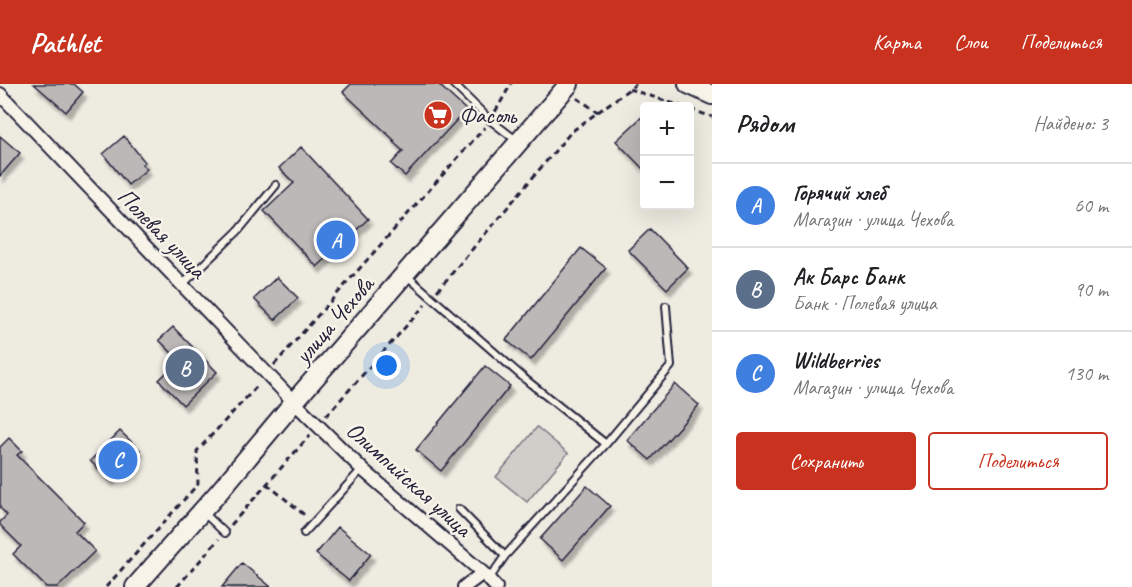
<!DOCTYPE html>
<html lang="ru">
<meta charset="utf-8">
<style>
body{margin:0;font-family:Caveat,sans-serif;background:#f6f6f6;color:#202124}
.controls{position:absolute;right:18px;top:18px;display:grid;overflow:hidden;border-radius:6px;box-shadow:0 6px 24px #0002}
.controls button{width:54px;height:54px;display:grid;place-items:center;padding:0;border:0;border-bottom:2px solid #e0e0e0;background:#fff;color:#202124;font:30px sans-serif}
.you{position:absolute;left:387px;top:282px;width:21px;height:21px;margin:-15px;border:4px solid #fff;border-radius:50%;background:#1a73e8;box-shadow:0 0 0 9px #1a73e833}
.badge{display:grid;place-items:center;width:39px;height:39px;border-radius:50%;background:#c8321e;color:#fff;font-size:20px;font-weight:700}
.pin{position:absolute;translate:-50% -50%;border:3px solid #fff;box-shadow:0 2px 6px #0006}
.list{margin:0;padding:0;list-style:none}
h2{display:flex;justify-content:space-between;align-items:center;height:78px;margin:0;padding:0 24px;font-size:26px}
h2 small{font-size:20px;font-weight:400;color:#757577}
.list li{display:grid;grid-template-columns:39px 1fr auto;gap:18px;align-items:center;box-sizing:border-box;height:84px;padding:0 24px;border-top:2px solid #e0e0e0}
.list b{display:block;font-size:22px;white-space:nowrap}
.list p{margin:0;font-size:20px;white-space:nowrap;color:#757577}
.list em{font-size:20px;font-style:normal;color:#757577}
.actions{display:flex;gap:12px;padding:18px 24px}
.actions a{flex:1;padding:14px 0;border:2px solid #c8321e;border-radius:6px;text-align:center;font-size:21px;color:#c8321e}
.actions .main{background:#c8321e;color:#fff}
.map{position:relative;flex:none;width:712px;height:503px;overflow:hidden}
header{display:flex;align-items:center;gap:36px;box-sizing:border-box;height:84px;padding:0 30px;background:#c8321e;color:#fff}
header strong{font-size:28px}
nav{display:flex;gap:33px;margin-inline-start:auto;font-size:21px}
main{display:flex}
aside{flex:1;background:#fff}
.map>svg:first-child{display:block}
</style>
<header>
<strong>Pathlet</strong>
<nav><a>Карта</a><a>Слои</a><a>Поделиться</a></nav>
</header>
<main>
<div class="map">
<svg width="712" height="503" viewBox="0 0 712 503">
<defs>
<filter id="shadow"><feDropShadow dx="3.5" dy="6" stdDeviation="1.5" flood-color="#0004"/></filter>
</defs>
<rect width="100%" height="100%" fill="#eeebe1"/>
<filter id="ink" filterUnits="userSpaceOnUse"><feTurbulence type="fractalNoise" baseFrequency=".0167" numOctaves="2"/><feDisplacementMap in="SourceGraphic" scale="12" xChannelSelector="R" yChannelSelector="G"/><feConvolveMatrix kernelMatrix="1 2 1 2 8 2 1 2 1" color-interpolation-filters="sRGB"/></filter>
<g filter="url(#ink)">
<path fill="#d1cdc9" stroke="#7a7882" stroke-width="1.5" d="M537 343 568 369 527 418 496 393Z"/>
<path fill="#bbb8b7" stroke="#22223b" stroke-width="1.5" filter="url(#shadow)" d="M34 0H74L83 8 66 28Z
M351 0H438L466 26 405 92 391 80 403 67 393 58 395 57 343 8Z
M645 30V87L616 57Z
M0 52 20 69 0 92Z
M124 52 145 78 142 80 147 85 128 101 103 70Z
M301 63 368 135 317 183 264 127 294 99 279 84Z
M650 145 688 184 667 205 628 166Z
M581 164 606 184 531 276 506 256Z
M277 193 298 214 275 236 254 215Z
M173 243 217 288 183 321 159 296 179 276 159 256Z
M485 282 510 302 441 387 416 366Z
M675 300 699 321 650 376 627 356Z
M120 347 140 366 110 396 90 377Z
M9 354 22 367 17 371 84 438 75 447 95 467 58 503H46L13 470 21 462 0 441V438L7 431 0 424V363Z
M587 402 610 422 563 476 540 455Z
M338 443 371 470 349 497 316 470Z
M242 479 271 503H222Z"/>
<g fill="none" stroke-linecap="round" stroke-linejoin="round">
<g stroke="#22223b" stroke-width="10">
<path id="lane" d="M453 0 490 36 516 56
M406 191 525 295 606 360 505 472 489 495
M182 201 238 147 276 101
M606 360 671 282 666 222
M459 425 505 472
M203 428 225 449
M304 449 362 385"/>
</g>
<g stroke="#22223b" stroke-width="16">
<path id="street" d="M0 10 294 318 362 385 483 489 496 503
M464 503 483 489"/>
</g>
<g stroke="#22223b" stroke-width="22">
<path id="secondary" d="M688 0 712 11
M135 503 218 409 294 318 569 0"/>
</g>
<path stroke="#22223b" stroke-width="3" stroke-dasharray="6 4.5" stroke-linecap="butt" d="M629 5 681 22
M577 14 598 28
M690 25 712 33
M495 28 511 0
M437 207 571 48 636 0
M274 281 485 43
M326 332 425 221
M267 400 307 433
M231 441 310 351
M106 503 198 400 197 367 259 300
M177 503 219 455"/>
<use href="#lane" stroke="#f7f3e8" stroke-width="6"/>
<use href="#street" stroke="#f7f3e8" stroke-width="12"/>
<use href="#secondary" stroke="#f7f3e8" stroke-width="18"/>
</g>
</g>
<defs>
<g id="supermarket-disc" transform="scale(1.5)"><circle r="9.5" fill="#c8321e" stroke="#f7f3e8"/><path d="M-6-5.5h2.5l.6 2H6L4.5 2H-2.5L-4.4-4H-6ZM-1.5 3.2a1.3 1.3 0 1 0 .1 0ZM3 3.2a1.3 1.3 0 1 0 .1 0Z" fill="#fff"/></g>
</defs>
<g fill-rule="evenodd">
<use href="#supermarket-disc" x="438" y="31"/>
</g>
<g text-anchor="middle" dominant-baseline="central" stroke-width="5" stroke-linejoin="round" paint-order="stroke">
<g font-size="24" fill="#22223b" stroke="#f7f3e8" text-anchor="start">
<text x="459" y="31">Фасоль</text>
</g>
<g font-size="24" fill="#22223b" stroke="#f7f3e8">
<text transform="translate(162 149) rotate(46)">Полевая улица</text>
<text transform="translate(334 236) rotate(-49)">улица Чехова</text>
<text transform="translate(409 395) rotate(42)">Олимпийская улица</text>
</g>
</g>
</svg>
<div class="controls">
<button>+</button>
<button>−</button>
</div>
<div class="you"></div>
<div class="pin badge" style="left:336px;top:156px;background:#3f7fe0">A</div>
<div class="pin badge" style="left:185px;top:284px;background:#5c6f8a">B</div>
<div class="pin badge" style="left:118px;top:376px;background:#3f7fe0">C</div>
</div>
<aside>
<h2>Рядом<small>Найдено: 3</small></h2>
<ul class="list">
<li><span class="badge" style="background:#3f7fe0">A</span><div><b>Горячий хлеб</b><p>Магазин · улица Чехова</p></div><em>60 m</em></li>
<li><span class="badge" style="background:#5c6f8a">B</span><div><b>Ак Барс Банк</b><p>Банк · Полевая улица</p></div><em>90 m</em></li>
<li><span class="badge" style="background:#3f7fe0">C</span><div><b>Wildberries</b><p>Магазин · улица Чехова</p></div><em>130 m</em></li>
</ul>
<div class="actions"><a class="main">Сохранить</a><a>Поделиться</a></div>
</aside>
</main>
